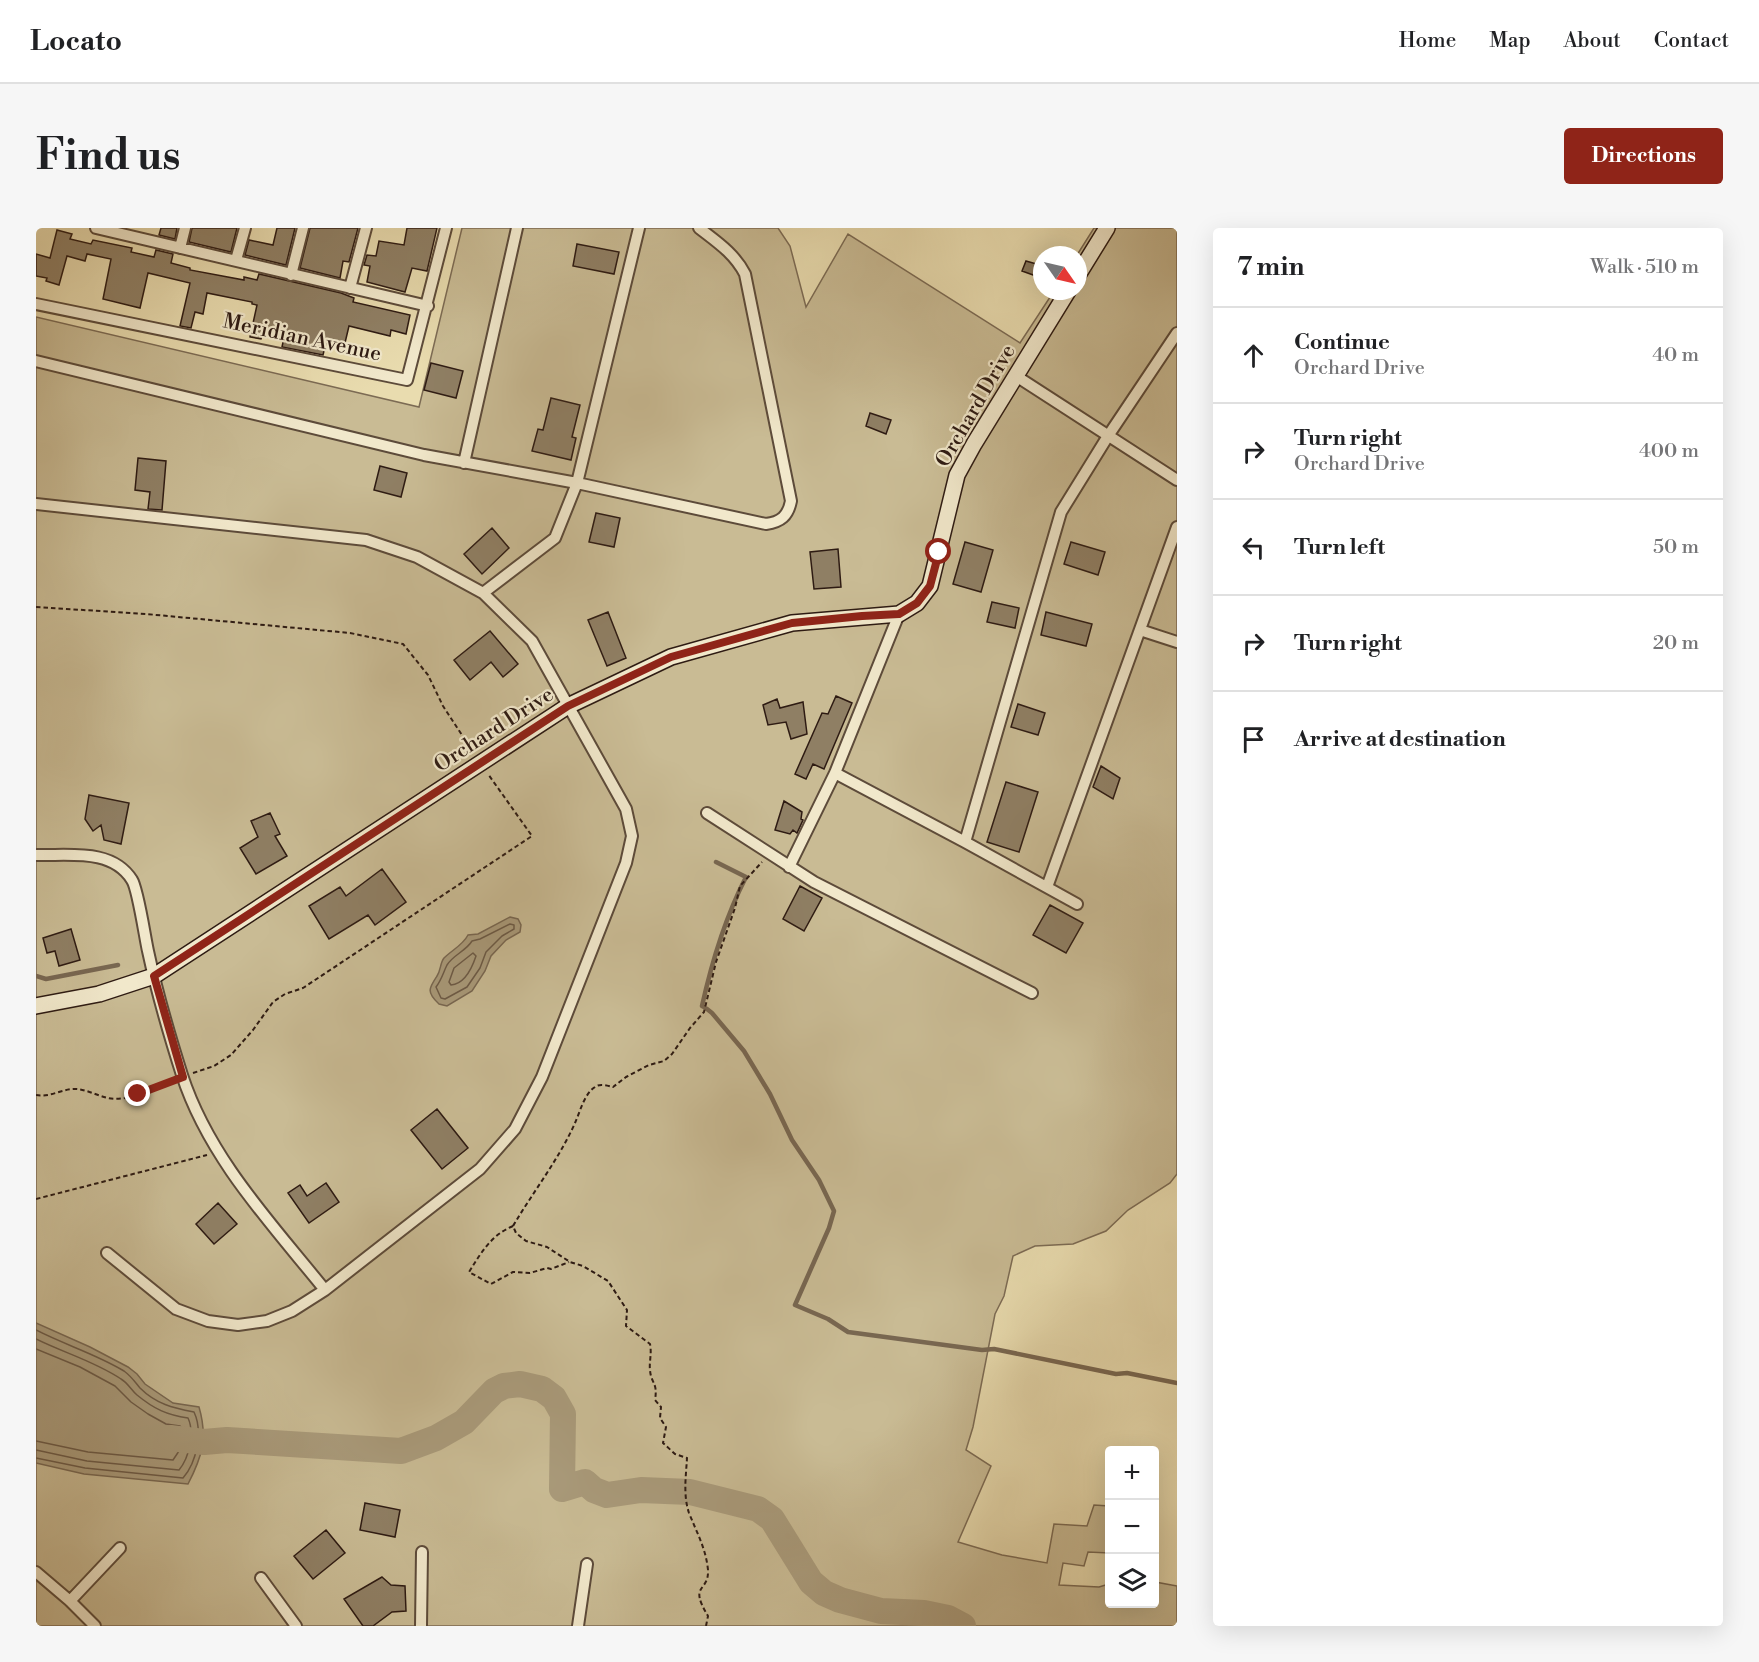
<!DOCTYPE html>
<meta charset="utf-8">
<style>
body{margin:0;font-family:"Libre Bodoni",serif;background:#f6f6f6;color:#202124}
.controls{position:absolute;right:18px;bottom:18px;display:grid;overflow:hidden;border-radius:6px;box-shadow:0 6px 24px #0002}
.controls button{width:54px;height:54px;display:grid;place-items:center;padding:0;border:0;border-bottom:2px solid #e0e0e0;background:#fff;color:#202124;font:30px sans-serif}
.compass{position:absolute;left:997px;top:18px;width:54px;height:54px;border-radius:50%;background:#fff;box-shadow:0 6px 24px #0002;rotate:124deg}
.stop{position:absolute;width:18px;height:18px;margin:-14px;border:4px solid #8f2418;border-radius:50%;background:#fff}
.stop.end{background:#8f2418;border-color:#fff;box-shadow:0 2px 6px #0008}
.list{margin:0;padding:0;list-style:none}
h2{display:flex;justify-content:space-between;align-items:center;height:78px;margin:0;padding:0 24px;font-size:26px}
h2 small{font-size:20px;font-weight:400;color:#757577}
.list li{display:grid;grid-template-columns:39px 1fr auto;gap:18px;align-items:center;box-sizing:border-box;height:96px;padding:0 24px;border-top:2px solid #e0e0e0}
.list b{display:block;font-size:22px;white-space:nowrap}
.list p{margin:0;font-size:20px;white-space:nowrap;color:#757577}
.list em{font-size:20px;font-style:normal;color:#757577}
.icon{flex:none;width:33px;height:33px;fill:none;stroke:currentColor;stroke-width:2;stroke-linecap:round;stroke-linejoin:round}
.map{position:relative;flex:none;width:1141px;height:1398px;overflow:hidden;border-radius:6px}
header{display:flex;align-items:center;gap:36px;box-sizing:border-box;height:84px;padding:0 30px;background:#fff;border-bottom:2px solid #e0e0e0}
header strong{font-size:28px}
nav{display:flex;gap:33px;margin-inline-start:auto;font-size:21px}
.intro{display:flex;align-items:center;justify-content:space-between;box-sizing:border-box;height:144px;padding:0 36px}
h1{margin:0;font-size:42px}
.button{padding:15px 27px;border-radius:6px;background:#8f2418;color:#fff;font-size:21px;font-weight:700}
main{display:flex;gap:36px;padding:0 36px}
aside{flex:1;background:#fff;border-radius:6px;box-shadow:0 6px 24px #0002}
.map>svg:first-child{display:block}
</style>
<header>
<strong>Locato</strong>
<nav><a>Home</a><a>Map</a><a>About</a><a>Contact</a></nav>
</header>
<div class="intro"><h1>Find us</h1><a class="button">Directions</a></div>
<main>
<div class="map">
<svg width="1141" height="1398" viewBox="0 0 1141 1398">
<rect width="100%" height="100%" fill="#e9dcaf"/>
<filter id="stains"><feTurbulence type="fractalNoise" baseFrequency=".00333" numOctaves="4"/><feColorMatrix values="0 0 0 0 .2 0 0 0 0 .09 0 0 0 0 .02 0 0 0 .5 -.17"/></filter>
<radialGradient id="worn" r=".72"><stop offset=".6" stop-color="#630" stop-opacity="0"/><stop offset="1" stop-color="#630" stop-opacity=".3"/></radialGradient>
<path fill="#c9bb94" stroke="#7c6b54" stroke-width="1.5" d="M426 0H742L754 18 770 79 812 6 984 115 1018 63H1042L1041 27 1058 0H1141V946L1134 955 1092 982 1070 1003 1037 1016 999 1018 977 1028 968 1068 959 1086 937 1199 930 1222 955 1238 922 1314 966 1327 1011 1335 1018 1296 1051 1298 1058 1277 1073 1278V1325L1052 1324 1048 1338 1027 1335 1023 1357 1063 1359 1073 1356 1074 1376H1118L1119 1354 1141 1358V1398H0V89L383 179Z"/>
<path fill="#a99a7a" stroke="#786751" stroke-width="1.5" d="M474 689 482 691 485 697 484 704 470 712 455 728 449 743 436 763 411 778 403 776C390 764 393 760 401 748 405 742 404 735 408 730 416 722 427 717 432 707L442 706Z
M0 1095 54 1119 92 1139 101 1146 109 1156 137 1175 163 1179C172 1210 166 1229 152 1256L48 1246 0 1235Z"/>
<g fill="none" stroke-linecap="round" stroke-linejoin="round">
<path stroke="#6c5a46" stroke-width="1.5" d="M474 696 478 697V701L466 708 450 724 444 740 431 759 409 771 405 770 400 759C406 751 407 745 411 737 417 727 430 723 436 713L444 711Z
M437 725 440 728C436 740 428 756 415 757L413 754 418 740Z
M0 1102C29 1117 60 1126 88 1143 95 1148 99 1154 104 1160 120 1176 137 1180 158 1184 167 1203 161 1234 147 1250L49 1240 0 1230
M0 1111C28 1125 58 1133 85 1151 92 1155 95 1162 101 1167 118 1181 131 1187 152 1190 159 1205 153 1230 143 1242L51 1233 0 1222
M0 1121 44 1139 79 1158 95 1174 112 1186 130 1196 144 1198 146 1201 143 1223 137 1232 52 1224 0 1213"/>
<path stroke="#786751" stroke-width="4.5" d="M0 748 10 751 82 737
M668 779 666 778C676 733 689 690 710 649L680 634
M671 781 676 785 708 823 734 866 756 912 783 952 798 983 793 1000 759 1077 792 1091 812 1104 946 1122 958 1121 1080 1146 1091 1145 1141 1155"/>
<path stroke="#a99a7a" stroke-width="26" d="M134 1210 168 1214 191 1212 365 1223 400 1210 428 1194 458 1163 468 1158 484 1156 506 1161 518 1170 527 1186 526 1261 549 1254 558 1262 571 1267 605 1262 654 1264 722 1281 736 1291 775 1354 788 1365 804 1372 845 1383 888 1385 912 1390 927 1398"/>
</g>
<path fill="#8f7f64" stroke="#2e1b13" stroke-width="1.5" d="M125 0H141L139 11 123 7Z
M156 0H201L195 24 153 14Z
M241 0H259L250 37 209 27 213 12 237 17Z
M274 0H322L313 34 307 33 304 50 264 40Z
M371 0H401L391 43 376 40 369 64 331 54 334 38 328 37 331 27 340 28 343 13 368 17Z
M21 2 36 6 34 11 55 16 57 12 96 20 95 24 118 29 120 22 137 26 135 35 154 40V42L208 52V49L221 52 223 46 305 65 318 70 317 74 374 87 370 106 355 102 354 108 313 98 308 119 290 115 287 127 246 119 249 105 228 100 225 111 214 109 221 77 216 76V74L171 65 167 86 159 84 155 100 144 98 154 55 112 45 104 80 67 71 75 31 51 26 49 33 31 28 23 57 10 53 11 50 0 48V26L14 30Z
M541 16 583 24 578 46 537 38Z
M990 33 1004 37 1000 48 986 43Z
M395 135 427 143 420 170 388 162Z
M515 170 544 177 536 209 540 210 535 232 496 223 502 201 507 202Z
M834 185 855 192 850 206 830 198Z
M102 230 130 233 126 282 112 281 114 264 99 262Z
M344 238 371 245 365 269 338 262Z
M560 285 584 290 578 319 553 314Z
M456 300 473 320 446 346 428 326Z
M929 314 957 322 945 364 917 356Z
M1035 314 1069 324 1062 347 1028 336Z
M802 321 805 359 778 361 774 324Z
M956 374 983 380 979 400 951 394Z
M572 384 590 430 571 438 552 392Z
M1010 384 1056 396 1050 418 1005 407Z
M454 403 482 436 467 449 455 434 434 452 418 432Z
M800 468 816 475 788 541 777 536 770 551 759 546 786 485 792 486Z
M741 471 744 480 767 474 771 506 755 511 750 494 732 497 727 477Z
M982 476 1009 485 1002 507 975 499Z
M1065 538 1084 550 1077 571 1057 559Z
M970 554 1002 564 983 624 951 614Z
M53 567 93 575 85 616 68 612 65 597 57 603 49 591Z
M748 573 766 584 765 591 767 592 761 605 757 602 754 606 739 602Z
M234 585 244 606 239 608 251 628 220 646 204 620 222 609 215 593Z
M346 641 370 674 339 697 332 687 293 711 273 678 304 659 310 668Z
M764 658 786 670 768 703 747 691Z
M1014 677 1047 695 1030 725 997 707Z
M35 701 44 732 23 738 19 723 11 725 7 710Z
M401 881 432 920 406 941 375 902Z
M290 955 303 974 273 995 252 965 264 957 271 968Z
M182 975 201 996 178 1016 160 996Z
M329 1275 364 1282 359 1309 324 1302Z
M290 1302 309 1325 277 1351 258 1328Z
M346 1349 355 1357 369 1358 370 1383 356 1384 337 1398H327L308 1371Z"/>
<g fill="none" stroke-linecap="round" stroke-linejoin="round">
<g stroke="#5d4b3a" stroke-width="14">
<path id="street" d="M60 0 392 78
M144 20 149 0
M200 32 209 0
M255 47 267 0
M314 60 330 0
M0 76 371 152 410 0
M0 133 388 227 541 255 730 296C745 294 752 288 755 273L709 46C698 25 681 14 663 0
M980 148 1141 252
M428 235 481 0
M0 276 330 312 381 329 447 365 496 413 590 581 596 608 590 635 506 849 479 901 444 941 289 1062 256 1083 231 1093 202 1097 172 1093 140 1081 71 1025
M447 365 519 310 541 255 603 0
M1104 402 1141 414
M799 545 929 614 1041 676
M671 585 778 654 996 765
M929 614 1025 284 1072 208 1141 105
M0 627C33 628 76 620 96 652 102 661 109 710 112 723 121 765 133 806 146 847 173 930 235 995 289 1062
M753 639 799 545 863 386
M1011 659 1141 299
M0 1344 34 1373 59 1398
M225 1350 260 1398
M34 1373 84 1320
M385 1398 386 1324
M542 1398 551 1336"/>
</g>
<g stroke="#2e1b13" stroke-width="18">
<path id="secondary" d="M1042 47 1071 0
M0 778 63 766 118 748 532 478 635 429 756 395 863 386 881 375 894 358 921 247 938 216 1032 63"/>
</g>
<path stroke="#2e1b13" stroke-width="2" stroke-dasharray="4.5 3" stroke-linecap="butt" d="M0 379 110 386 314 405 367 416 392 447 407 478 437 524
M157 845 178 838 195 827 217 802 237 774 249 766 267 760 496 608 452 546
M0 867C14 870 27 860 41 861 52 862 62 868 72 870 93 874 115 861 135 853
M0 971 171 927
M477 998C455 1007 445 1025 433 1044L455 1056 477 1044 494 1045 511 1040 515 1041 533 1034
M670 1398 672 1388C652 1355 673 1365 672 1342 670 1321 661 1305 653 1285 647 1267 650 1248 651 1230L639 1226 627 1215 630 1199 624 1190 625 1179 619 1172C622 1154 615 1156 614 1142 613 1134 616 1126 614 1116L590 1098 591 1082 572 1053 547 1038 534 1034 511 1019 490 1013 480 1005 477 998C497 964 523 931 539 895 544 884 548 866 559 859 564 855 572 858 577 859L590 849 613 837 628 833 636 826 654 800 668 784 680 734 699 680 704 658 726 634"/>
<use href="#street" stroke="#f1e8cb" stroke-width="10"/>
<use href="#secondary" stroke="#f1e8cb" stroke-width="15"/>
</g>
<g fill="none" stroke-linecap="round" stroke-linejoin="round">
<path stroke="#8f2418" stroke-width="8" d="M102 866 147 849 118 748 532 478 635 429 756 395 826 388 863 386 881 375 894 358 903 324"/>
</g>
<g text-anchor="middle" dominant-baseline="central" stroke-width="4.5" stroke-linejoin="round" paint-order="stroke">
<g font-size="21" fill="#2e1b13" stroke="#f1e8cb">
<text transform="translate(266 110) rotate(12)">Meridian Avenue</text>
<text transform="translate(940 178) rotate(-60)">Orchard Drive</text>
<text transform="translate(458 502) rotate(-33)">Orchard Drive</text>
</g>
</g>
<rect width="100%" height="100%" filter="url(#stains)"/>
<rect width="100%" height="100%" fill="url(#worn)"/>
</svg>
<div class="controls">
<button>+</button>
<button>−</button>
<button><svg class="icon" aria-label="layers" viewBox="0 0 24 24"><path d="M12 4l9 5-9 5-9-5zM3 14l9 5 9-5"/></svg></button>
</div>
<svg class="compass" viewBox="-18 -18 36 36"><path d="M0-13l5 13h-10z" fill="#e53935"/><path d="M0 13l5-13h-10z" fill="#757577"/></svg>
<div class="stop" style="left:903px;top:324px"></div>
<div class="stop end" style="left:102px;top:866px"></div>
</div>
<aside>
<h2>7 min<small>Walk · 510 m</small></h2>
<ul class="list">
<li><svg class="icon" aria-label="ahead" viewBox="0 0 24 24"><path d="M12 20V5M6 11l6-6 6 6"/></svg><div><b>Continue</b><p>Orchard Drive</p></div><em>40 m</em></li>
<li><svg class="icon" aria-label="right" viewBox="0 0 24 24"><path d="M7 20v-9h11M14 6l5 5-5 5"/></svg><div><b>Turn right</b><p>Orchard Drive</p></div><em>400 m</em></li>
<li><svg class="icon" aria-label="left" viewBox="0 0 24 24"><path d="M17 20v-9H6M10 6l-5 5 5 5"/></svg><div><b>Turn left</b></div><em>50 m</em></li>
<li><svg class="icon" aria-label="right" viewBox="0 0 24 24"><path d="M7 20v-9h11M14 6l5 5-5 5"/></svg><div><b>Turn right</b></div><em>20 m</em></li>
<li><svg class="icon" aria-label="arrive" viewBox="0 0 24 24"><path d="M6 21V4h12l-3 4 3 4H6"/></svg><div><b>Arrive at destination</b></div></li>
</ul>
</aside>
</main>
